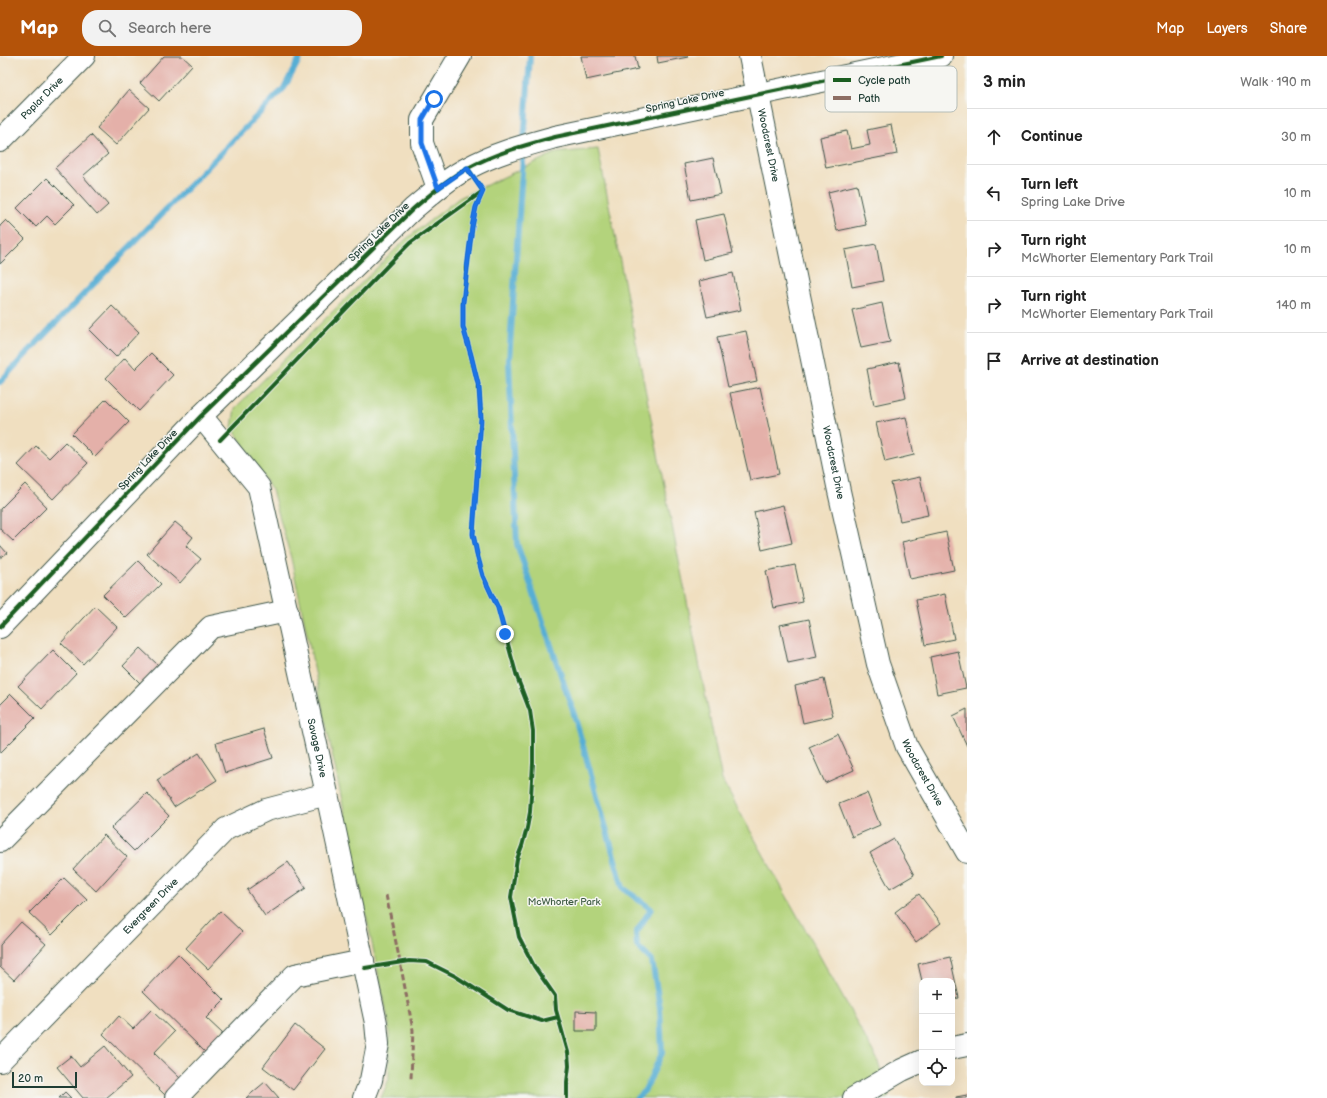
<!DOCTYPE html>
<meta charset="utf-8">
<style>
body{margin:0;font-family:"Balsamiq Sans",sans-serif;background:#f2f2f2;color:#222}
.controls{position:absolute;right:12px;bottom:12px;display:grid;overflow:hidden;border-radius:8px;box-shadow:0 4px 16px #0002}
.controls button{width:36px;height:36px;display:grid;place-items:center;padding:0;border:0;border-bottom:1px solid #e0e0e0;background:#fff;color:#222;font:20px sans-serif}
.scale{position:absolute;left:12px;bottom:10px;width:65px;box-sizing:border-box;padding-left:4px;border:2px solid #1f3d34;border-top:0;font-size:11px;line-height:14px;white-space:nowrap;color:#1f3d34;-webkit-text-stroke:3px #f6f6f2;paint-order:stroke}
.stop{position:absolute;width:12px;height:12px;margin:-9px;border:3px solid #1a73e8;border-radius:50%;background:#fff}
.stop.end{background:#1a73e8;border-color:#fff;box-shadow:0 1px 4px #0008}
.list{margin:0;padding:0;list-style:none}
h2{display:flex;justify-content:space-between;align-items:center;height:52px;margin:0;padding:0 16px;font-size:17px}
h2 small{font-size:13px;font-weight:400;color:#767676}
.list li{display:grid;grid-template-columns:26px 1fr auto;gap:12px;align-items:center;box-sizing:border-box;height:56px;padding:0 16px;border-top:1px solid #e0e0e0}
.list b{display:block;font-size:15px;white-space:nowrap}
.list p{margin:0;font-size:13px;white-space:nowrap;color:#767676}
.list em{font-size:13px;font-style:normal;color:#767676}
.icon{flex:none;width:22px;height:22px;fill:none;stroke:currentColor;stroke-width:2;stroke-linecap:round;stroke-linejoin:round}
.map{position:relative;flex:none;width:967px;height:1042px;overflow:hidden}
header{display:flex;align-items:center;gap:24px;box-sizing:border-box;height:56px;padding:0 20px;background:#b45309;color:#fff}
header strong{font-size:19px}
nav{display:flex;gap:22px;margin-inline-start:auto;font-size:14px}
.search{width:280px;height:36px;background:#f2f2f2;display:flex;align-items:center;gap:10px;box-sizing:border-box;padding:0 14px;border-radius:16px;color:#767676;font-size:15px}
main{display:flex}
aside{flex:1;background:#fff}
.map>svg:first-child{display:block}
</style>
<header>
<strong>Map</strong>
<div class="search"><svg class="icon" aria-label="search" viewBox="0 0 24 24"><circle cx="10" cy="10" r="6"/><path d="M15 15l6 6"/></svg>Search here</div>
<nav><a>Map</a><a>Layers</a><a>Share</a></nav>
</header>
<main>
<div class="map">
<svg width="967" height="1042" viewBox="0 0 967 1042">
<rect width="100%" height="100%" fill="#f6f6f2"/>
<filter id="ink" filterUnits="userSpaceOnUse"><feTurbulence type="fractalNoise" baseFrequency=".025" numOctaves="2"/><feDisplacementMap in="SourceGraphic" scale="8" xChannelSelector="R" yChannelSelector="G"/><feConvolveMatrix kernelMatrix="1 2 1 2 8 2 1 2 1" color-interpolation-filters="sRGB"/></filter>
<filter id="wash" filterUnits="userSpaceOnUse"><feTurbulence type="fractalNoise" baseFrequency=".012" numOctaves="4" result="noise"/><feDisplacementMap in="SourceGraphic" scale="16" xChannelSelector="R" yChannelSelector="G"/><feGaussianBlur stdDeviation="0.9" result="paint"/><feColorMatrix in="noise" values="0 0 0 0 0 0 0 0 0 0 0 0 0 0 0 0 0 1.4 0 .05"/><feComposite in="paint" operator="in"/></filter>
<g filter="url(#wash)">
<rect width="100%" height="100%" fill="#f0dfc0"/>
<path fill="#b3d37b" stroke="#698858" d="M598 93 722 724 877 1003 889 1042H381L389 1023V968L291 502 272 434 232 371 235 352 405 184 459 142 555 97Z"/>
<g fill="none" stroke-linecap="round" stroke-linejoin="round">
<path stroke="#57aed4" stroke-width="6" d="M530 0 509 304 517 488 574 658 623 832 651 853 636 877 637 890 652 905 660 952 662 997 645 1034 637 1042
M0 326 48 275 284 32 301 0"/>
</g>
<g id="blocks">
<path fill="#e4b0a9" d="M164 0H182L192 9 159 45 140 27Z
M581 0H635L638 13 586 24Z
M657 0H687L688 1 658 7Z
M129 34 149 52 116 89 97 72Z
M891 69 897 98 826 112 820 81 847 75 851 93 870 89 867 74Z
M91 79 108 98 83 120 108 149 97 159 55 112Z
M713 102 721 138 691 144 684 108Z
M47 122 74 149 55 168 47 160 36 171 17 152Z
M857 129 866 169 837 175 828 136Z
M724 158 733 197 703 204 695 164Z
M6 164 25 183 0 208V170Z
M876 188 883 225 852 231 845 194Z
M733 217 741 254 707 261 699 225Z
M882 247 890 286 861 292 852 254Z
M112 250 139 276 116 301 89 274Z
M746 275 757 325 728 331 717 281Z
M151 297 173 319 139 355 106 322 125 302 135 313Z
M899 306 906 342 874 349 867 313Z
M760 331 779 418 750 424 730 337Z
M106 343 129 366 95 401 72 378Z
M906 361 914 399 885 406 876 367Z
M65 386 88 407 53 443 18 409 36 390 49 402Z
M920 421 928 459 900 465 891 427Z
M25 428 47 451 13 485 0 473V453Z
M783 449 792 487 762 494 754 456Z
M175 466 193 481 186 490 201 503 180 527 147 498Z
M946 476 954 514 910 523 902 486Z
M0 489 7 497 0 502Z
M138 505 161 528 126 562 103 539Z
M795 509 803 546 774 552 766 515Z
M945 538 954 583 925 589 916 544Z
M95 550 117 571 83 608 61 587Z
M809 563 817 601 788 607 780 569Z
M140 592 159 610 141 628 123 610Z
M53 594 76 617 42 653 18 630Z
M958 595 966 632 937 638 930 601Z
M824 623 833 660 803 667 795 630Z
M11 638 35 662 0 697V649Z
M967 653V690L953 660Z
M264 673 273 702 225 717 216 687Z
M838 678 854 714 825 727 809 691Z
M199 697 217 724 174 751 157 724Z
M147 737 169 760 134 795 111 772Z
M867 737 880 769 852 781 839 748Z
M104 779 127 801 96 835 73 813Z
M894 783 914 819 890 833 870 797Z
M288 806 306 832 265 860 247 834Z
M64 822 87 844 52 879 29 857Z
M919 838 941 867 916 886 895 856Z
M220 855 242 876 208 913 186 892Z
M21 866 46 888 14 924 0 911V889Z
M178 898 224 944 206 962 223 978 205 996 143 935Z
M950 901 959 942 952 943V925H922L918 908Z
M151 954 174 976 154 997 183 1025 167 1041 103 978 119 960 133 973Z
M576 955 596 956V975H576Z
M295 969 325 993 293 1034 263 1011Z
M105 990 131 1021 106 1042H83L57 1011 71 1000 80 1011Z
M265 1026 279 1042H246Z
M65 1036 71 1042H59Z
M967 1039V1042H956V1041Z"/>
</g>
</g>
<g filter="url(#ink)">
<use href="#blocks" fill-opacity="0" stroke="#3e5549" stroke-width="1"/>
<g fill="none" stroke-linecap="round" stroke-linejoin="round">
<g stroke="#3e5549" stroke-width="24">
<g id="minor">
<path id="s1" d="M750 0 839 435 878 608 907 691 967 796"/>
<path id="s2" d="M0 85 84 0"/>
<path d="M438 132 422 87V64L460 0"/>
<path id="s3" d="M201 360 259 431 327 738 376 967 378 988 371 1024 364 1042"/>
<path d="M0 571 201 360 413 153C430 139 448 122 468 112 495 97 526 89 555 81L941 0"/>
<path d="M0 785 211 571 287 555"/>
<path d="M952 992 967 989"/>
<path id="s4" d="M0 1005 226 773 266 754 327 738"/>
<path d="M176 1042 295 919 363 905"/>
<path d="M854 1042 902 1014 922 1005"/>
</g>
</g>
<use href="#minor" stroke="#fff" stroke-width="22"/>
<path stroke="#8d6e63" stroke-width="3" stroke-dasharray="6 3" stroke-linecap="butt" d="M386 839 400 906 413 974 411 1023"/>
<g stroke="#f6f6f2" stroke-width="6">
<path id="cycleway" d="M467 112 483 135 476 151 472 171 463 246V271L471 299 479 332 481 362 473 478 477 498 483 520 498 552 517 621 530 655 533 675V707L530 756 527 772 522 790 517 803 511 841 519 881 534 910 555 940 556 954 568 996 569 1010 567 1026V1042
M220 384 391 206 410 187 483 135
M0 571 201 360 413 153C430 139 448 122 468 112 495 97 526 89 555 81L941 0
M365 912 409 905 427 906 455 920 508 954 542 965 558 961"/>
</g>
<use href="#cycleway" stroke="#1b5e20" stroke-width="4"/>
</g>
</g>
<g fill="none" stroke-linecap="round" stroke-linejoin="round" filter="url(#ink)">
<path stroke="#1a73e8" stroke-width="5" d="M434 43 422 64V87L438 132 467 112 483 135 476 151 472 171 463 246V271L471 299 479 332 481 362 473 478 477 498 483 520 498 552 505 578"/>
</g>
<g text-anchor="middle" dominant-baseline="central" stroke-width="3" stroke-linejoin="round" paint-order="stroke">
<g font-size="10" fill="#1f3d34" stroke="#f6f6f2">
<text stroke="none"><textPath href="#s2" startOffset="60">Poplar Drive</textPath></text>
<text transform="translate(685 45) rotate(-12)">Spring Lake Drive</text>
<text stroke="none"><textPath href="#s1" startOffset="91">Woodcrest Drive</textPath></text>
<text transform="translate(379 176) rotate(-44)">Spring Lake Drive</text>
<text transform="translate(148 404) rotate(-46)">Spring Lake Drive</text>
<text stroke="none"><textPath href="#s1" startOffset="415">Woodcrest Drive</textPath></text>
<text stroke="none"><textPath href="#s3" startOffset="359">Savage Drive</textPath></text>
<text stroke="none"><textPath href="#s1" startOffset="739">Woodcrest Drive</textPath></text>
<text stroke="none"><textPath href="#s4" startOffset="216">Evergreen Drive</textPath></text>
</g>
<g font-size="10" fill="#3d5b42" stroke="#f6f6f2">
<text x="564" y="846">McWhorter Park</text>
</g>
</g>
<rect x="825" y="10" width="132" height="46" rx="6" fill="#f6f6f2" stroke="#b6beb9" stroke-width="1"/>
<rect x="833" y="22" width="18" height="4" fill="#1b5e20"/>
<rect x="833" y="40" width="18" height="4" fill="#8d6e63"/>
<g font-size="11" fill="#1f3d34">
<text x="858" y="28">Cycle path</text>
<text x="858" y="46">Path</text>
</g>
</svg>
<div class="controls">
<button>+</button>
<button>−</button>
<button><svg class="icon" aria-label="locate" viewBox="0 0 24 24"><circle cx="12" cy="12" r="6"/><path d="M12 2v4M12 18v4M2 12h4M18 12h4"/></svg></button>
</div>
<div class="scale">20 m</div>
<div class="stop" style="left:434px;top:43px"></div>
<div class="stop end" style="left:505px;top:578px"></div>
</div>
<aside>
<h2>3 min<small>Walk · 190 m</small></h2>
<ul class="list">
<li><svg class="icon" aria-label="ahead" viewBox="0 0 24 24"><path d="M12 20V5M6 11l6-6 6 6"/></svg><div><b>Continue</b></div><em>30 m</em></li>
<li><svg class="icon" aria-label="left" viewBox="0 0 24 24"><path d="M17 20v-9H6M10 6l-5 5 5 5"/></svg><div><b>Turn left</b><p>Spring Lake Drive</p></div><em>10 m</em></li>
<li><svg class="icon" aria-label="right" viewBox="0 0 24 24"><path d="M7 20v-9h11M14 6l5 5-5 5"/></svg><div><b>Turn right</b><p>McWhorter Elementary Park Trail</p></div><em>10 m</em></li>
<li><svg class="icon" aria-label="right" viewBox="0 0 24 24"><path d="M7 20v-9h11M14 6l5 5-5 5"/></svg><div><b>Turn right</b><p>McWhorter Elementary Park Trail</p></div><em>140 m</em></li>
<li><svg class="icon" aria-label="arrive" viewBox="0 0 24 24"><path d="M6 21V4h12l-3 4 3 4H6"/></svg><div><b>Arrive at destination</b></div></li>
</ul>
</aside>
</main>
